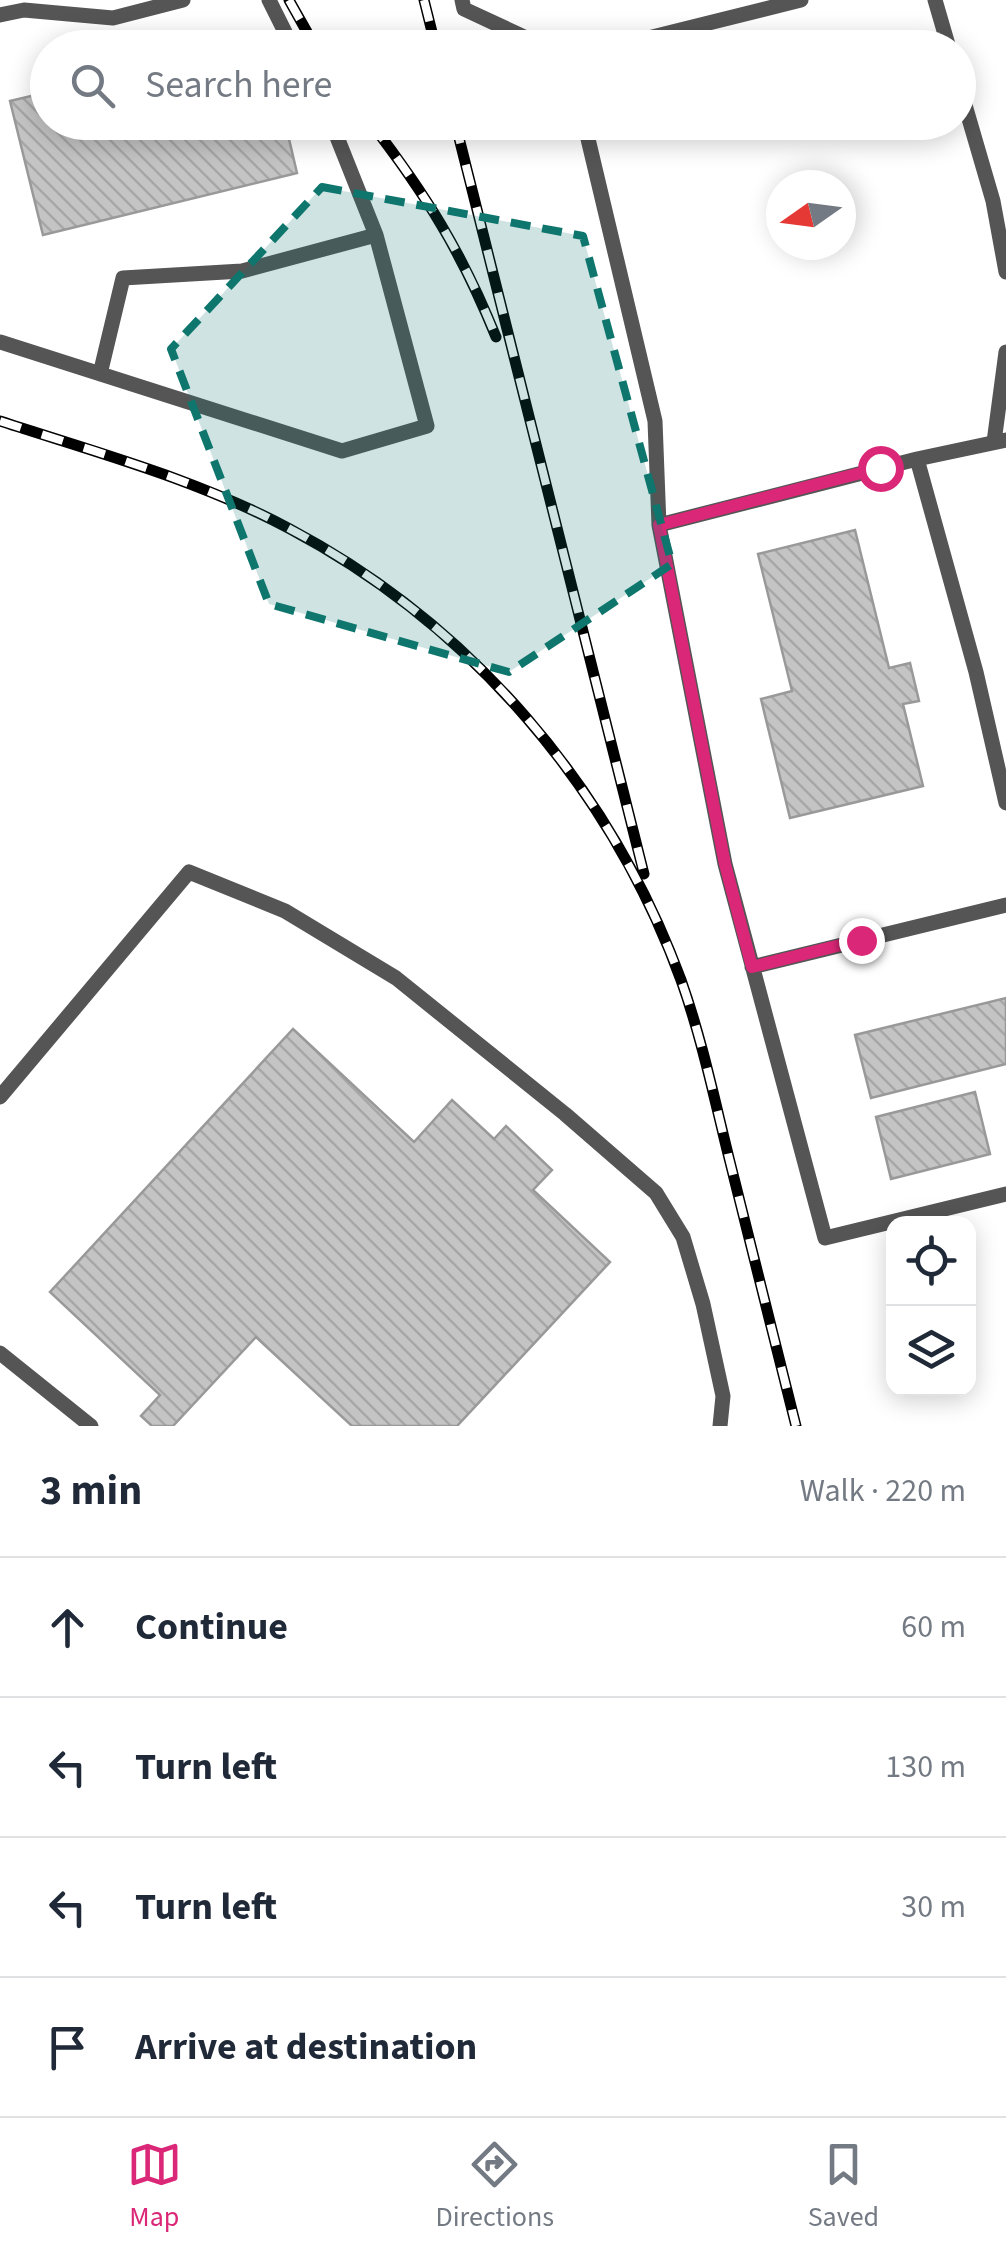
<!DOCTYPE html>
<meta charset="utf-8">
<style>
body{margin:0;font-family:"Source Sans 3",sans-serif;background:#f6f6f7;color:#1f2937}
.controls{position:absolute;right:30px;bottom:30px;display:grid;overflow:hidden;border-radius:20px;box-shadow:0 5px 25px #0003}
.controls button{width:90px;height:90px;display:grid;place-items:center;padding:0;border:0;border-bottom:2px solid #e0e1e3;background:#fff;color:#1f2937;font:50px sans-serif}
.compass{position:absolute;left:766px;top:170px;width:90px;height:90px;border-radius:50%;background:#fff;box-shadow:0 5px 25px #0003;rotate:256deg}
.stop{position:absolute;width:30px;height:30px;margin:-22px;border:8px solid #db2777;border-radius:50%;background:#fff}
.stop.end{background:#db2777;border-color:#fff;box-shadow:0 2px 10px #0008}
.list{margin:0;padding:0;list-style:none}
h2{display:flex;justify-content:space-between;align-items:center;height:130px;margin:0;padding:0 40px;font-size:42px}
h2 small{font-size:32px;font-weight:400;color:#747a83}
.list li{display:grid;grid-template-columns:65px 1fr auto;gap:30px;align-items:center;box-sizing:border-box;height:140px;padding:0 40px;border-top:2px solid #e0e1e3}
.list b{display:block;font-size:38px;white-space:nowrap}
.list em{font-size:32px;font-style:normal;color:#747a83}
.icon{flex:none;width:55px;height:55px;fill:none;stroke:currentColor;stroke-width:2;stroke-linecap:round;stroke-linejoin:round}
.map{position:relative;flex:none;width:1006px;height:1426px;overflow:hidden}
.search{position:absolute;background:#fff;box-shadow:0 5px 25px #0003;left:30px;right:30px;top:30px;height:110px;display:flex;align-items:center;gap:25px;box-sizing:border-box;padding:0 35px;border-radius:55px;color:#747a83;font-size:38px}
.sheet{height:690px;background:#fff}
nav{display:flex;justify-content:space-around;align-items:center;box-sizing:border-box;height:140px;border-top:2px solid #e0e1e3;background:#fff;font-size:28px;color:#747a83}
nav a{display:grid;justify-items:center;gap:5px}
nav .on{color:#db2777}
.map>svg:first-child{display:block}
</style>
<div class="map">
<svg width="1006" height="1426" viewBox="0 0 1006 1426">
<defs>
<pattern id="building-back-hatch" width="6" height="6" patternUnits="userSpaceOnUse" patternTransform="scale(2.5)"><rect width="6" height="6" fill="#c4c4c4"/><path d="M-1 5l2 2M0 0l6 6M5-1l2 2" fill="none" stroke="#a7a7a7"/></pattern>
</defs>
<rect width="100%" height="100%" fill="#fff"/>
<path fill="url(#building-back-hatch)" stroke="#999" stroke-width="2.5" d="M48 92V122H285L297 173 43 235 10 101Z
M855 530 889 668 910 663 919 701 903 704 923 786 790 818 761 699 792 691 758 554Z
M1006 998V1064L871 1098 855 1035Z
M293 1029 414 1142 452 1100 494 1139 506 1126 552 1170 533 1190 610 1262 457 1426H352L256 1337 173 1426H152L141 1416 160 1395 50 1292Z
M975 1092 990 1154 891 1179 876 1117Z"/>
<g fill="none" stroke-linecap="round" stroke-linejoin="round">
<path stroke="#555" stroke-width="15" d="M269 0 293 48
M462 0 464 9 548 48
M935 0 949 48
M0 15 24 10 113 18 183 0
M608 48 801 0
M958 81 993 201 1006 272
M584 122 655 421 659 525
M0 342 342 451 427 426 376 235 331 122
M100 374 123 278 242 271 376 235
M1006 440 917 459 659 525 725 864 825 1238 1006 1194
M994 442 1006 352
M917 459 976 672 1006 803
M752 967 1006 905
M0 1097 189 872 285 911 396 978 565 1114 656 1193 683 1237 703 1304 723 1396 720 1426
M0 1353 91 1426"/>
<g stroke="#000" stroke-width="11">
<path id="rail" d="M289 0 316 48
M424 0 436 48
M370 122C427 196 461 251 496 337
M455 122 644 874
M0 421C98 453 199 480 290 529 471 625 610 787 681 980 702 1039 715 1102 730 1162 752 1250 774 1338 796 1426"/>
</g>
<use href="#rail" stroke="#fff" stroke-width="8" stroke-dasharray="22" stroke-linecap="butt"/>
</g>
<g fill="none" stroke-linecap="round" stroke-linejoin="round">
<path stroke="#db2777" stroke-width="12" d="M861 940 752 967 725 864 659 525 880 468"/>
</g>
<path fill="#0f766e" fill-opacity="0.2" stroke="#0f766e" stroke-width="8" stroke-dasharray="20 12" stroke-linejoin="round" d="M322 187 583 236 672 564 509 672 269 604 171 349Z"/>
</svg>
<div class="controls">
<button><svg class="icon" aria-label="locate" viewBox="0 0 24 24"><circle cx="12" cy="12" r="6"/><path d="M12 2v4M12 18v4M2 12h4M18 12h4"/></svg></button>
<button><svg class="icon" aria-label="layers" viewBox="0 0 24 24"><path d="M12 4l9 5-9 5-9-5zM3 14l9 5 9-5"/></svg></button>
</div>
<svg class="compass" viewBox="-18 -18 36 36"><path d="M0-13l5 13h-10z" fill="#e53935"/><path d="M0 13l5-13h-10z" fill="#747a83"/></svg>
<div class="stop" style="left:880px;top:468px"></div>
<div class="stop end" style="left:861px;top:940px"></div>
<div class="search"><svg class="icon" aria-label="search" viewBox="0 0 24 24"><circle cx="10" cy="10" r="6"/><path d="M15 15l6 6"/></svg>Search here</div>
</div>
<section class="sheet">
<h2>3 min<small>Walk · 220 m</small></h2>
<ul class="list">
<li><svg class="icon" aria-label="ahead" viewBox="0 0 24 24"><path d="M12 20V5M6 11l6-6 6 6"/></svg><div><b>Continue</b></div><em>60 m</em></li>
<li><svg class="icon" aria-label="left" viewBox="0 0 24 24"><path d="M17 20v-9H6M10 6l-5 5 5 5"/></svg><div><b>Turn left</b></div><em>130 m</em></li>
<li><svg class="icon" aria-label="left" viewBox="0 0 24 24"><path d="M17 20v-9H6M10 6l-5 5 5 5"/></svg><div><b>Turn left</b></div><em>30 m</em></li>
<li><svg class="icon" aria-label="arrive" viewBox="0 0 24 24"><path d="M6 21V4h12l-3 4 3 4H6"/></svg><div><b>Arrive at destination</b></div></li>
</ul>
</section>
<nav>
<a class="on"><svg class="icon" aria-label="map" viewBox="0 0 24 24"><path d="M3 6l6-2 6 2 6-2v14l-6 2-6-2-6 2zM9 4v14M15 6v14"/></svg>Map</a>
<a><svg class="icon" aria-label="directions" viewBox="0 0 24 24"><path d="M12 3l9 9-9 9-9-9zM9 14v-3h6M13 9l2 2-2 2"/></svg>Directions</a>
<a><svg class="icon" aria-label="saved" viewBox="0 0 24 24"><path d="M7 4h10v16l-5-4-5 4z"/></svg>Saved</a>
</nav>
